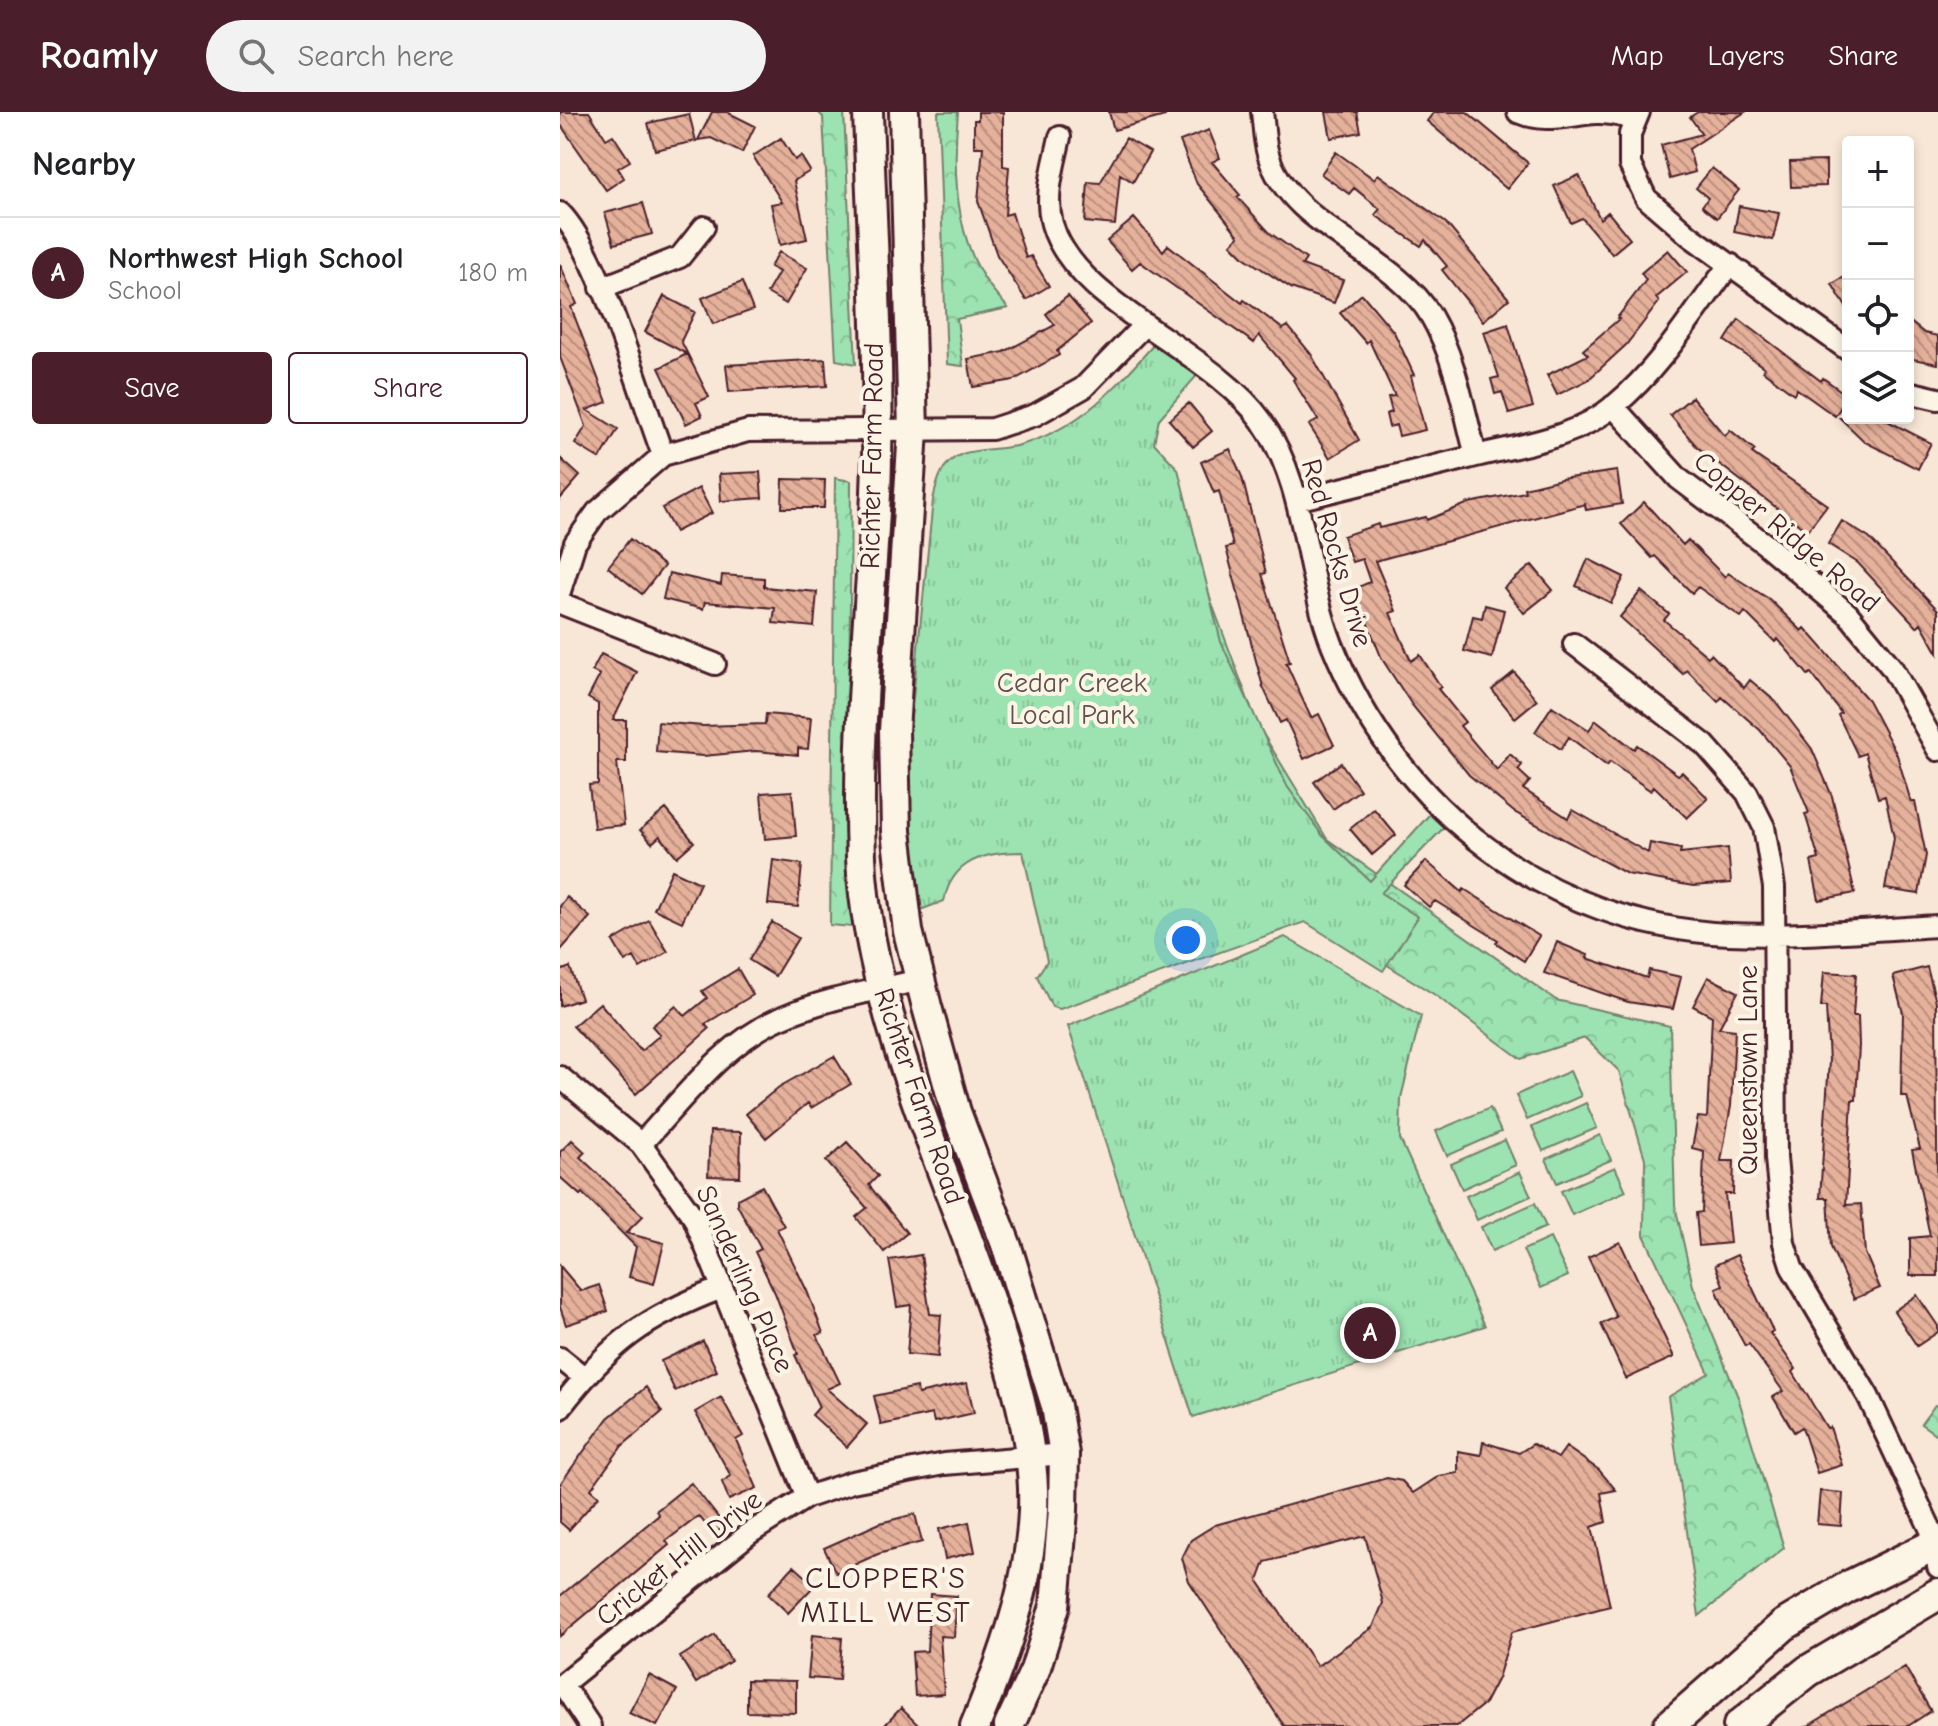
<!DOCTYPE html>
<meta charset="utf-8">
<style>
body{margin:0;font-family:"Comic Neue",sans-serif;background:#f2f2f2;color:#202124}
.controls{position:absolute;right:24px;top:24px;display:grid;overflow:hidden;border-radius:8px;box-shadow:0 4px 12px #0003}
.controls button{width:72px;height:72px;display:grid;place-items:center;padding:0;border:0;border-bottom:2px solid #e0e0e0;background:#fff;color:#202124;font:40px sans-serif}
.you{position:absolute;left:626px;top:828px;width:28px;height:28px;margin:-20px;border:6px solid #fff;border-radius:50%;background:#1a73e8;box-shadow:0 0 0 12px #1a73e833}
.badge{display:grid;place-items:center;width:52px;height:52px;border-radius:50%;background:#4a1f2b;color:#fff;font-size:26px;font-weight:700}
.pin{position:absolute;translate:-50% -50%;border:4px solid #fff;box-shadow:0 2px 8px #0006}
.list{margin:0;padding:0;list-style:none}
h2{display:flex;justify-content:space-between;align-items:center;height:104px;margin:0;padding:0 32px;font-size:34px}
h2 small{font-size:26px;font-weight:400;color:#757577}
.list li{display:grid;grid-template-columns:52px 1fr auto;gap:24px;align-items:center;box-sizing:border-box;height:112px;padding:0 32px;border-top:2px solid #e0e0e0}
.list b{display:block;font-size:30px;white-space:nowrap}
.list p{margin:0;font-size:26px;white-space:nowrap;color:#757577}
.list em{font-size:26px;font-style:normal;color:#757577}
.actions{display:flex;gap:16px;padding:24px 32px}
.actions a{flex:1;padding:18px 0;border:2px solid #4a1f2b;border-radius:8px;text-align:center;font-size:28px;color:#4a1f2b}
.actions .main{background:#4a1f2b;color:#fff}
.icon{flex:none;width:44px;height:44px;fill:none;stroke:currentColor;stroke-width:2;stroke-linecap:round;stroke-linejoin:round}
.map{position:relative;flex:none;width:1378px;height:1614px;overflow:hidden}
header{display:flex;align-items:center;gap:48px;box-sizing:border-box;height:112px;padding:0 40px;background:#4a1f2b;color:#fff}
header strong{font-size:38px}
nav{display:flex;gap:44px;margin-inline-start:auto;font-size:28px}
.search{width:560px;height:72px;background:#f2f2f2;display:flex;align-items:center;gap:20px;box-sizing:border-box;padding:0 28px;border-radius:44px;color:#757577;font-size:30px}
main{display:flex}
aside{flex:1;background:#fff}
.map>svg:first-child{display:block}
</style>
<header>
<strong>Roamly</strong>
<div class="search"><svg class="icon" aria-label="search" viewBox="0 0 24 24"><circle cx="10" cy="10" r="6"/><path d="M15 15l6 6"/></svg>Search here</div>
<nav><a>Map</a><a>Layers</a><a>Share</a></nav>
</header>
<main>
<aside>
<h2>Nearby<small></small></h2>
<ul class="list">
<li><span class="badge">A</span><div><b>Northwest High School</b><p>School</p></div><em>180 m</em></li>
</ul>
<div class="actions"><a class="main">Save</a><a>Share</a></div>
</aside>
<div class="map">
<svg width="1378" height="1614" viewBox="0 0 1378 1614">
<defs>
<pattern id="forest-crowns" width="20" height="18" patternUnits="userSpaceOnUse" patternTransform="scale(2)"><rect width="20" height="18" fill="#9ce3b1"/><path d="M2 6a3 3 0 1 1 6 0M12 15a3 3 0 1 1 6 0" fill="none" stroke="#88c298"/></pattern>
<pattern id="park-tufts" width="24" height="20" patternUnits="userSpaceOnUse" patternTransform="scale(2)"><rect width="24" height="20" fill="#9ce3b1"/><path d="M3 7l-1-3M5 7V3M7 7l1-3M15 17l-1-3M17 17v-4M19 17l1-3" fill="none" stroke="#88c298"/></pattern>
<pattern id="building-back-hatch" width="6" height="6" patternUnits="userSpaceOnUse" patternTransform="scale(2)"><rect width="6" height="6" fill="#e6b19b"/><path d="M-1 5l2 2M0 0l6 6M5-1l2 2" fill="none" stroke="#bc8f7f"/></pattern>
</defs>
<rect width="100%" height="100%" fill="#f8e7d6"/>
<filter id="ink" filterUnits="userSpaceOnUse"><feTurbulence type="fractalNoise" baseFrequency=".0125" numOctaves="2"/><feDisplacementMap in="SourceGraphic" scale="16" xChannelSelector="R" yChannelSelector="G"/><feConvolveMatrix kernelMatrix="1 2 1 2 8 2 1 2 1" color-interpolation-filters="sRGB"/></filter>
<g filter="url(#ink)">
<path fill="#9ce3b1" stroke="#73816e" stroke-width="2" d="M1010 959 1021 984 967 1008 956 983Z
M1026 991 1037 1016 983 1039 972 1015Z
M930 996 941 1020 887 1044 876 1019Z
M1040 1023 1051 1048 997 1071 986 1047Z
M945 1028 956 1053 902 1077 891 1052Z
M1055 1055 1066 1079 1012 1103 1001 1079Z
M960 1060 971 1084 917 1108 906 1084Z
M975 1091 986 1115 932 1139 921 1115Z
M990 1126 1008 1164 981 1176 963 1138Z"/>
<path fill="url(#forest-crowns)" stroke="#73816e" stroke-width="2" d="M258 0H284L296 252 276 248 263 5Z
M378 0H398C393 52 394 114 421 161 427 173 439 185 448 196L397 207 403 254 387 252Z
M606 344 648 481 697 612 767 727 996 888 1110 914 1115 1093 1133 1174 1178 1285 1224 1436 1139 1504 1108 1285 1149 1261 1084 1123 1085 1047 1059 959 1025 926 961 947 875 883 748 803 660 621Z
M275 366 291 369 288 728 292 815 270 813Z
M1375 1293 1378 1294V1324L1361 1312Z"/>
<path fill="url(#park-tufts)" stroke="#73816e" stroke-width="2" d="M602 223 646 253 599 307 594 331 618 357 661 530 727 674 762 723 810 769 877 694 892 707 821 781 858 805 823 859 745 810 500 897 492 895 477 864 487 849 463 740C425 740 392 748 384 789L355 800 348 635 373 388C377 370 381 351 400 343 413 336 443 338 460 333 524 315 560 271 602 223Z
M725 825 861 904 841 986 840 1027 925 1214 633 1305 508 914Z"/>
<path fill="url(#building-back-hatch)" stroke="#4a1f2b" stroke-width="2" fill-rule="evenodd" d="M0 0H29L46 27 53 23 70 49 58 56 64 66 46 78 0 12Z
M152 0H167L195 14 182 41 151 26 138 28Z
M418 0H443V54L449 55 445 103 452 101 466 146 471 144 489 174 466 188 437 143 418 89 423 35H414V8H418Z
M549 0H604L605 4 554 18Z
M766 0H797L801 20 771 26Z
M874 0H907L968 51 947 77 867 9Z
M1138 0H1185L1129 37 1135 60 1110 67 1101 33 1142 22 1130 5Z
M129 2 136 29 95 38 88 11Z
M649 18 660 46 652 50 680 83 677 85 710 121 746 147 742 153 783 168 774 191 731 176 685 146 671 132 679 124 637 72 620 29Z
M221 26 235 48 241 44 250 59 234 69 247 127 220 133 211 92 222 90 193 44Z
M566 26 590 40 573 70 560 62 555 113 525 110 528 70 540 71Z
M776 40 814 67 818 62 886 111 949 187 923 209 882 158 887 154 865 128 861 134 815 103 820 97 794 76 789 82 761 62Z
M1266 49V74L1231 75 1230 50Z
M1152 56 1179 78 1157 106 1142 94 1148 86 1136 76Z
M1019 63 1040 107 1048 100 1070 127 1052 142 1022 106 1011 111 994 74Z
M83 91 92 122 54 132 45 101Z
M1179 94 1219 101 1213 128 1174 120Z
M574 106 603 139 608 133 682 191 684 188 723 217 728 214 751 242 799 328 770 346 749 313 758 308 733 268 735 266 699 223 694 231 580 150 572 157 547 129Z
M1108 138 1127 160 1096 186 1099 190 1066 233 1028 268 997 283 987 263 1028 243 1023 238 1059 207 1057 206 1086 168 1081 161Z
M219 140 247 156 226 192 207 181 219 160 210 155Z
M0 152 17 192 11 195 47 290 27 298 58 317 40 347 15 332 26 314 0 245Z
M1288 163V198L1272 172Z
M182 170 193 198 153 212 142 186Z
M802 182 834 220 854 263 851 264 865 318 839 324 836 313 829 315 826 302 832 300 828 285 835 284 809 228 806 231 780 201Z
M104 184 135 200 121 229 149 285 136 291 142 304 126 312 99 256 127 242 85 220Z
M508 184 531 211 497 239 499 243 454 268 413 275 408 247 444 240 495 213 486 202Z
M1179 207 1261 269 1263 266 1288 284 1275 304 1237 277 1234 282 1203 259 1205 256 1165 229Z
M1348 208 1364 221 1378 224V252L1348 246Z
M948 212 973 295 949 302 942 280 935 282 931 267 939 265 924 220Z
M265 247 267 274 169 280 166 253Z
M1132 285 1165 324 1170 318 1195 338 1192 341 1267 393 1247 419 1137 335 1110 303Z
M629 291 652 319 633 335 609 308Z
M1280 306H1322L1371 331 1358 357 1305 330Z
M670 337 682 365 706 461 702 462 730 550 726 551 751 606 759 602 774 633 744 647 726 608 720 611 703 575 666 436 673 434 659 379 654 381 641 350Z
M0 346 20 364 0 387Z
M1057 359 1062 392 1026 398 1025 392 815 449 836 499 830 501 851 549 860 543 881 575 878 577 905 610 900 614 937 658 950 642 962 653 958 658 970 669 963 677 1008 706 1013 698 1088 741 1090 731 1121 737 1120 741 1168 736 1171 771 1133 774 1067 762 954 700 909 663 852 593 822 547 794 477 810 470 802 447 792 450 783 424 818 412 819 416 866 405 867 408 909 391 965 380 964 376 1001 367Z
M200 360 202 386 161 389 159 362Z
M223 367 265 368 264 396H222Z
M139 376 152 401 115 420 102 396Z
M1084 390 1123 433 1128 428 1165 465 1168 461 1209 487 1242 519 1245 516 1308 588 1337 643 1351 690H1355L1366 743 1359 782 1325 777 1334 726 1325 684 1318 686 1305 641 1298 644 1278 603 1281 601 1251 561 1248 563 1218 527 1215 530 1185 500 1181 505 1138 475 1132 481 1095 444 1092 446 1061 412Z
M1282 409 1309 426 1378 498V541L1361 511 1357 515 1298 451 1268 432Z
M70 427 104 454 82 482 48 455Z
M1028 447 1064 465 1051 491 1016 474Z
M972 453 993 478 964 501 944 476Z
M109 461 161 473 162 463 204 466V475L257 480 254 515 213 511 215 496 145 490 143 497 103 487Z
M1081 479 1109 502 1104 508 1148 545 1151 542 1184 576 1190 568 1216 590 1252 637 1272 684 1295 781 1259 788 1251 749 1259 747 1245 702 1249 701 1230 654 1200 618 1162 585 1158 590 1127 558 1123 562 1060 505Z
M925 493 944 498 932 546 904 539 913 504 922 506Z
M41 542 77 560 53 608H66V650H57L64 713 34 716 29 673 38 672V592L28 586 40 563 32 559Z
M954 560 977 588 955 606 932 578Z
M992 594 1029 618 1036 608 1074 637 1077 633 1118 663 1122 660 1148 686 1127 706 1094 674 1091 679 1050 650 1047 654 1009 625 1001 637 975 620Z
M206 602 251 606 248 637 238 636V643L196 639 143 644 96 640 98 610 143 614 205 612Z
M781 651 800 678 773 697 754 670Z
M232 679 236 724 205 727 201 681Z
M106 697 134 730 117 745 100 724 92 731 80 718Z
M814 697 836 723 812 743 790 717Z
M213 748 242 752 238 795 208 792Z
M866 749 902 780 904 777 979 824 964 849 936 831 938 828 875 789 869 795 844 773Z
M112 758 140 771 122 810 94 797Z
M7 785 30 805 0 839V794Z
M89 808 108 840 80 856 74 845 65 850 53 829Z
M212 810 238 826 215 864 189 848Z
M997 830 1028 843 1027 846 1087 866 1089 858 1121 865 1113 897 1068 890 984 861Z
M10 855 21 887 0 894V859Z
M1367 855 1376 890 1378 1164H1350V1126L1370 1124 1352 1038 1360 1037 1347 984H1341L1343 901 1333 864Z
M178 857 193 883 145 912 149 917 76 982 13 914 40 891 81 939 100 923 92 914 116 894 125 904 147 886 142 879Z
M1264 860 1296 862 1293 904H1298L1299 933 1296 988H1292L1286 1093 1301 1092 1305 1141 1320 1176 1294 1187 1271 1135 1268 1086H1260L1269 949 1266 895H1261Z
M1148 865 1178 880 1159 916 1175 918 1171 994 1161 1049H1174L1173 1082H1165L1170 1131 1139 1134 1136 1101 1142 1100 1144 1039 1132 1036 1138 1005 1147 1006 1152 904 1133 894Z
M274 944 291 972 251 996 248 991 206 1026 186 1002 219 975Z
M150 1019 181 1020 180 1065 148 1064Z
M12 1028 25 1040 20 1045 83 1104 66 1121 104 1131 94 1172 69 1165 76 1135 22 1081 20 1083 0 1065V1040Z
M287 1030 318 1064 309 1073 347 1121 324 1140 296 1105 307 1096 266 1049Z
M202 1074 224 1114 217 1117 247 1179 263 1221 257 1223 280 1271 267 1277 307 1312 287 1335 252 1303 259 1295 235 1243 238 1242 215 1181 195 1140 201 1137 177 1092V1087Z
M1060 1130 1114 1245 1066 1267 1041 1212 1056 1205 1028 1145Z
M361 1143 370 1202 381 1203 378 1245 347 1242 351 1193 337 1195 329 1148Z
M1177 1143 1213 1219 1210 1221 1236 1257 1233 1260 1267 1316 1270 1315 1282 1353 1257 1361 1242 1315 1234 1320 1213 1285 1223 1279 1189 1232 1185 1234 1161 1189 1156 1176 1163 1173 1155 1153Z
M0 1154 21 1179 39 1173 48 1199 6 1213 0 1195Z
M1357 1183 1378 1214V1220L1357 1234 1334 1199Z
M143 1229 157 1259 115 1279 101 1249Z
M407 1271 414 1301 374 1310 372 1302 321 1313 314 1284 357 1275 358 1282Z
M86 1275 102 1300 62 1334 31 1377 39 1384 9 1418 0 1410V1372L48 1306Z
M161 1285 183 1324 176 1328 197 1376 169 1388 162 1370 171 1364 135 1300Z
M923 1330 959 1341 973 1332 998 1346 1006 1335 1039 1358 1056 1378 1041 1381 1046 1410 1032 1415 1050 1494 952 1520 938 1566 925 1591 897 1614H724L629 1469 622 1446 631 1428 655 1413 827 1366 842 1369 853 1381 879 1364 898 1361V1339L921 1343ZM805 1424 823 1491 813 1515 757 1554 698 1469 705 1450Z
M131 1371 165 1414 154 1423 139 1404 106 1429 109 1433 0 1524V1484L99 1403 96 1399Z
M1260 1379 1283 1381 1281 1414 1257 1412Z
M355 1402 362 1430 318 1442 276 1461 264 1436 320 1411Z
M409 1410 415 1440 385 1447 379 1417Z
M234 1454 255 1473 228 1501 208 1482Z
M370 1482 397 1484 394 1525 380 1524 384 1582 355 1584 352 1540 367 1539Z
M155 1523 171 1549 136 1571 120 1545Z
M252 1523 282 1526 279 1568 248 1566Z
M1345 1555 1371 1599 1348 1614H1248Z
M89 1563 117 1578 97 1614 69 1601Z
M187 1568 236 1569V1601L187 1600Z
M341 1596 359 1614H324Z"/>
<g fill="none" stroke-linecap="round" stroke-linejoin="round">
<g stroke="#4a1f2b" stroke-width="26">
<path id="minor" d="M702 0C704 14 704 29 708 42 728 114 835 142 871 204 895 245 904 298 916 344
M958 0C985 12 1008 3 1036 1 1049 0 1062 4 1075 7
M1079 0 1070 22V53L1086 86 1130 124 1288 238
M500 25C494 54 484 83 492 112 514 191 651 238 701 308 747 373 744 460 772 532 838 697 988 814 1169 822 1238 825 1309 818 1378 814
M0 101C40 141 81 285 103 343
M41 176 120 145 144 115
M1348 280 1378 287
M1053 294 1119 367 1205 432 1288 502 1332 556 1378 638
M736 388C793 374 850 360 908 346 958 333 1013 328 1055 293 1101 255 1134 200 1170 152
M0 479 15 431 37 400 103 343 188 319 432 317 475 303 523 276 585 212
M0 491 155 552
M1014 532 1145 633 1187 681 1204 715 1214 775 1216 1046 1224 1131 1232 1156 1308 1284 1378 1433
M0 965 81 1032 134 1106 247 1385
M81 1032C122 988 165 929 223 905 266 886 314 879 360 868
M0 1246 25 1266
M0 1296C50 1231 85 1205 162 1176
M1377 1431 1378 1455
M3 1573 30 1614
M0 1574 190 1421 247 1385 292 1370 384 1352 504 1342"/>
</g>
<g stroke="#4a1f2b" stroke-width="34">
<path id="secondary" d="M308 0C312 127 321 254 316 381 310 502 296 624 301 745 307 890 380 1045 427 1181 450 1249 476 1327 473 1399 470 1473 443 1547 415 1614
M344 0 353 318 334 619 336 719 348 819 367 895 396 1000 447 1135 496 1294 504 1342 503 1398 495 1494 475 1558 449 1614"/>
</g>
<g stroke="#4a1f2b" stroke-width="36">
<path id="primary" d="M1109 1614 1224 1513 1290 1474 1378 1431
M1179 1614 1248 1559 1378 1482"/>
</g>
<use href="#minor" stroke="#fcf5e5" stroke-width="20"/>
<use href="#secondary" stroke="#fcf5e5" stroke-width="28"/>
<use href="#primary" stroke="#fcf5e5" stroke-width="30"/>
</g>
</g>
<g text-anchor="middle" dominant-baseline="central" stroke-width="8" stroke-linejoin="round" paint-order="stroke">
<g font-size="28" fill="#4a1f2b" stroke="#fcf5e5">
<text transform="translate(312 344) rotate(-89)">Richter Farm Road</text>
<text transform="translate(1227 420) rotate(40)">Copper Ridge Road</text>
<text transform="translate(777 441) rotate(74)">Red Rocks Drive</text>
<text transform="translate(1188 958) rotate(-90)">Queenstown Lane</text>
<text transform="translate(359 984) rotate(71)">Richter Farm Road</text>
<text transform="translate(185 1167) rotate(66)">Sanderling Place</text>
<text transform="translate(119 1446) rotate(-38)">Cricket Hill Drive</text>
</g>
<g font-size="28" fill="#5e504c" stroke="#fcf5e5">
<text x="512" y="571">Cedar Creek<tspan x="512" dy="32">Local Park</tspan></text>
</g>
<g font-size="30" letter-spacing="2" fill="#4a1f2b" stroke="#fcf5e5">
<text x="326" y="1466">CLOPPER'S<tspan x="326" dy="34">MILL WEST</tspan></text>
</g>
</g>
</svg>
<div class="controls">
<button>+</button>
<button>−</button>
<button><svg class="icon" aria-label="locate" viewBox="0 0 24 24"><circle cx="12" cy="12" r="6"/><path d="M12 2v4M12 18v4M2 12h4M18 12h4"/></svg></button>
<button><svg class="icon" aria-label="layers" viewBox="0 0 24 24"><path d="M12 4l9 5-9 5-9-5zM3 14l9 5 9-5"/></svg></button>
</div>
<div class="you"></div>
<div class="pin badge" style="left:810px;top:1221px">A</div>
</div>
</main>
